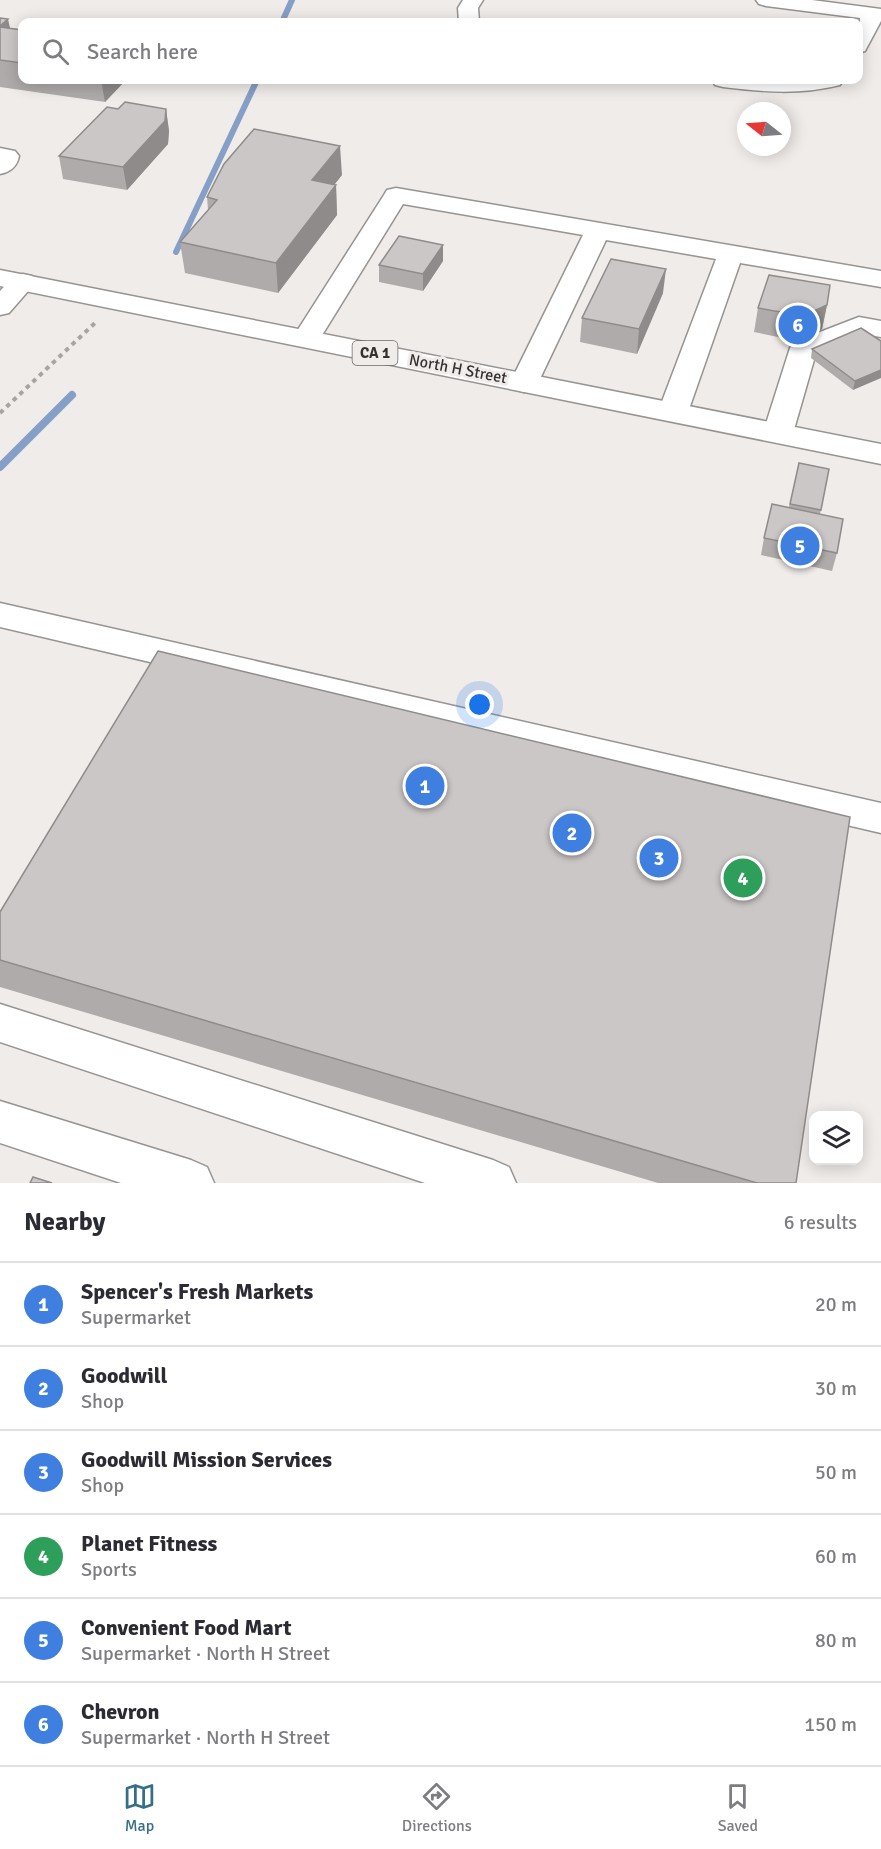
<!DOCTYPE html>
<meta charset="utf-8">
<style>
body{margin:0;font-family:Signika,sans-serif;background:#f7f7f7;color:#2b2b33}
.controls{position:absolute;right:18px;bottom:18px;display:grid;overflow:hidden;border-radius:12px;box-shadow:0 3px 15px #0003}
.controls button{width:54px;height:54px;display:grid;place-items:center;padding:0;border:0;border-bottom:2px solid #e1e1e2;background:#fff;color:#2b2b33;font:30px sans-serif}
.compass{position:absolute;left:737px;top:102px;width:54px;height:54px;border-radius:50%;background:#fff;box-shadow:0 3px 15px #0003;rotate:287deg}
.you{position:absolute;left:480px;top:705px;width:21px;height:21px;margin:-15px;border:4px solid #fff;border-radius:50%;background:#1a73e8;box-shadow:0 0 0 9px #1a73e833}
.badge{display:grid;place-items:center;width:39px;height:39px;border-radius:50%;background:#346f87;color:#fff;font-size:20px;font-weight:700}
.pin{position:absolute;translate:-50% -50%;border:3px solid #fff;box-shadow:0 2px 6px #0006}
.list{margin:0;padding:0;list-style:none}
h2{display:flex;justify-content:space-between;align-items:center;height:78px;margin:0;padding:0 24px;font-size:26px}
h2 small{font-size:20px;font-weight:400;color:#7c7c81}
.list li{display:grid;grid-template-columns:39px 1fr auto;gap:18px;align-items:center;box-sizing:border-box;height:84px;padding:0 24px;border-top:2px solid #e1e1e2}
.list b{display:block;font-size:22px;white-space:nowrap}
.list p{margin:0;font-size:20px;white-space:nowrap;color:#7c7c81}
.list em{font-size:20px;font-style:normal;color:#7c7c81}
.icon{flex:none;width:33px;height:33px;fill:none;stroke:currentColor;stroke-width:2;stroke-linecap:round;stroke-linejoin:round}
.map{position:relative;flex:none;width:881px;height:1183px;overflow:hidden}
.search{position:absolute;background:#fff;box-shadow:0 3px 15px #0003;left:18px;right:18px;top:18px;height:66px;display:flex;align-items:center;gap:15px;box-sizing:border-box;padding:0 21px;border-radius:12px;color:#7c7c81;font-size:22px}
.sheet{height:582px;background:#fff}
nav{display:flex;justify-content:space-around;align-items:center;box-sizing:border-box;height:84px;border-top:2px solid #e1e1e2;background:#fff;font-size:16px;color:#7c7c81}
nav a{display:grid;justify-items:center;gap:3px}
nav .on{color:#346f87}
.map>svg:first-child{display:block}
</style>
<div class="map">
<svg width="881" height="1183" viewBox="0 0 881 1183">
<rect width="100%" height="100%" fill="#f0ecea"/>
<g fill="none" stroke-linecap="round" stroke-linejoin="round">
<path stroke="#869fc6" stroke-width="6" d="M282 22 292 0
M176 252 257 80"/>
<path stroke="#869fc6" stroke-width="8" d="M0 467 72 395"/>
<g stroke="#969391" stroke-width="3">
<path id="minor" d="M463 0H483L478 8 479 22H459L458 8Z
M756 0H812L881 9V21L865 51 858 53 860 18 766 6 759 4Z
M712 80H843L840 85C800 95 764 92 723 87L715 85Z
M0 148 15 151 19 156C17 167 10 172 0 174Z
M396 188 881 271V287L740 263 688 412 683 418 673 421 663 418 658 412 716 259 606 240 538 383 534 389 524 392 514 389 510 383 583 235 403 204 316 345 306 347 296 345 292 339 384 195 387 190Z
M23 274 32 276 36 282 9 313 0 315V291L14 276Z
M859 317 881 321V337L862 334 816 353 793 433 788 440 778 442 768 440 763 433 790 348 794 342Z
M0 603 881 803V833L0 627Z
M0 1004 493 1160 509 1167 516 1183H425L0 1042Z
M0 1101 191 1160 207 1167 214 1183H121L0 1143Z"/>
</g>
<g stroke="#969391" stroke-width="3">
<path id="highway" d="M0 270 881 444V464L0 286Z"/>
</g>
<path stroke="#a7a4a3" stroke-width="4" stroke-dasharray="4.5 4.5" stroke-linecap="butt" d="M0 413 96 322"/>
<use href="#minor" fill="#fff" fill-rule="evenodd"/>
<use href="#highway" fill="#fff" fill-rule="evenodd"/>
</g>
<path fill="#afabab" d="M0 18 10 29 22 30V80H126L105 102 0 87Z
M118 109H166L169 131 168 144 127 190 63 179 59 156Z
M342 175 334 185H336L337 215 278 293 185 273 180 242 208 210 207 197Z
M443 245V261L423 291 379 282V265Z
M663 293 637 354 580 342 582 318Z
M827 305 822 329 798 341 754 332 758 308Z
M881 341 853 390 811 358 812 349Z
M799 463 829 469 820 514 837 553 832 571 761 555 764 538 789 507Z
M0 912 796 1183H658L0 987Z"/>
<path fill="#8f8b8b" d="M8 19 14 46 0 32V26Z
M101 80H126L105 102Z
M166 109 169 131 168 144 127 190 123 167Z
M340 146 342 175 314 210 312 180Z
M336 185 337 215 278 293 276 263Z
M443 245V261L423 291V274Z
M666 269 663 293 637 354 639 329Z
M827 305 822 329 798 341 803 316Z
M881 370V378L853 390 855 381Z"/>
<path fill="#ccc7c7" stroke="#8f8b8b" stroke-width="1.5" d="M0 18 8 19 0 26Z
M0 27 22 30V63L0 60Z
M125 102 166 109 165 121 123 167 59 156 107 107 118 109Z
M254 129 340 146 312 180 336 185 276 263 180 242 217 200 207 197 224 164Z
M399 236 443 245 423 274 379 265Z
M611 259 666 269 639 329 582 318Z
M769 275 830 285 827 305 803 316 758 308Z
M861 328 881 341V370L855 381 812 349Z
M799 463 829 469 821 510 790 504Z
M772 504 843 519 837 553 764 538Z
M158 651 850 817 796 1183H757L0 960V912Z
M33 1177 52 1183H30Z"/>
<g text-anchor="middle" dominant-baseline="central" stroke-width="6" stroke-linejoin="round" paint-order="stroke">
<rect fill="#f0ecea" stroke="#6c6a68" stroke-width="1.5" x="352.5" y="341" width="45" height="24" rx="4.5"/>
<g font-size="15" font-weight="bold" fill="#343231">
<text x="375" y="353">CA 1</text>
</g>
<g font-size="16" fill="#343231" stroke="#f0ecea">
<text transform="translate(458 369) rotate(11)">North H Street</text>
</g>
</g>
</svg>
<div class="controls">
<button><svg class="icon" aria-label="layers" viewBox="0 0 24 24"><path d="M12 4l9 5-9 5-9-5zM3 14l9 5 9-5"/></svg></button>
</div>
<svg class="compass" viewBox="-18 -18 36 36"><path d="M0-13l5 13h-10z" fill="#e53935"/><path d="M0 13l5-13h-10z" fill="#7c7c81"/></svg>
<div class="you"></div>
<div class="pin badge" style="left:425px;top:786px;background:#3f7fe0">1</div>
<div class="pin badge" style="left:572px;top:833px;background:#3f7fe0">2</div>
<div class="pin badge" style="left:659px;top:858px;background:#3f7fe0">3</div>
<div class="pin badge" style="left:743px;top:878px;background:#2e9e5b">4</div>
<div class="pin badge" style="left:800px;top:546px;background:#3f7fe0">5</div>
<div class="pin badge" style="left:798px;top:325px;background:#3f7fe0">6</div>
<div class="search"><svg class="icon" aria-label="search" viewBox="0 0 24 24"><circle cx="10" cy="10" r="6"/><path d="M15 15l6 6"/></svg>Search here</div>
</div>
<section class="sheet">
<h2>Nearby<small>6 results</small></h2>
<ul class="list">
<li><span class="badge" style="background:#3f7fe0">1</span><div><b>Spencer's Fresh Markets</b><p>Supermarket</p></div><em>20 m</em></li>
<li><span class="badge" style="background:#3f7fe0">2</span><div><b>Goodwill</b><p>Shop</p></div><em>30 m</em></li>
<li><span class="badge" style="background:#3f7fe0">3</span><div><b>Goodwill Mission Services</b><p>Shop</p></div><em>50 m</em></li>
<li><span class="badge" style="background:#2e9e5b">4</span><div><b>Planet Fitness</b><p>Sports</p></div><em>60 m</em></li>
<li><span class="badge" style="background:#3f7fe0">5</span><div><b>Convenient Food Mart</b><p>Supermarket · North H Street</p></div><em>80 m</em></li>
<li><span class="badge" style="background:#3f7fe0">6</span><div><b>Chevron</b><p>Supermarket · North H Street</p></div><em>150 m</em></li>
</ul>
</section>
<nav>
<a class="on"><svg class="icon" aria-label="map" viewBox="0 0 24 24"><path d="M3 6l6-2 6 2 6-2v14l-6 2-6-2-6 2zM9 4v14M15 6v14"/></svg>Map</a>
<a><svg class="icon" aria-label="directions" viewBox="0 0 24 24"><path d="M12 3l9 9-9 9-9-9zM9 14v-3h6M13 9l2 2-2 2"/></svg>Directions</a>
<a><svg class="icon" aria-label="saved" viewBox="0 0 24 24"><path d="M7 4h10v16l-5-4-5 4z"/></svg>Saved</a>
</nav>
